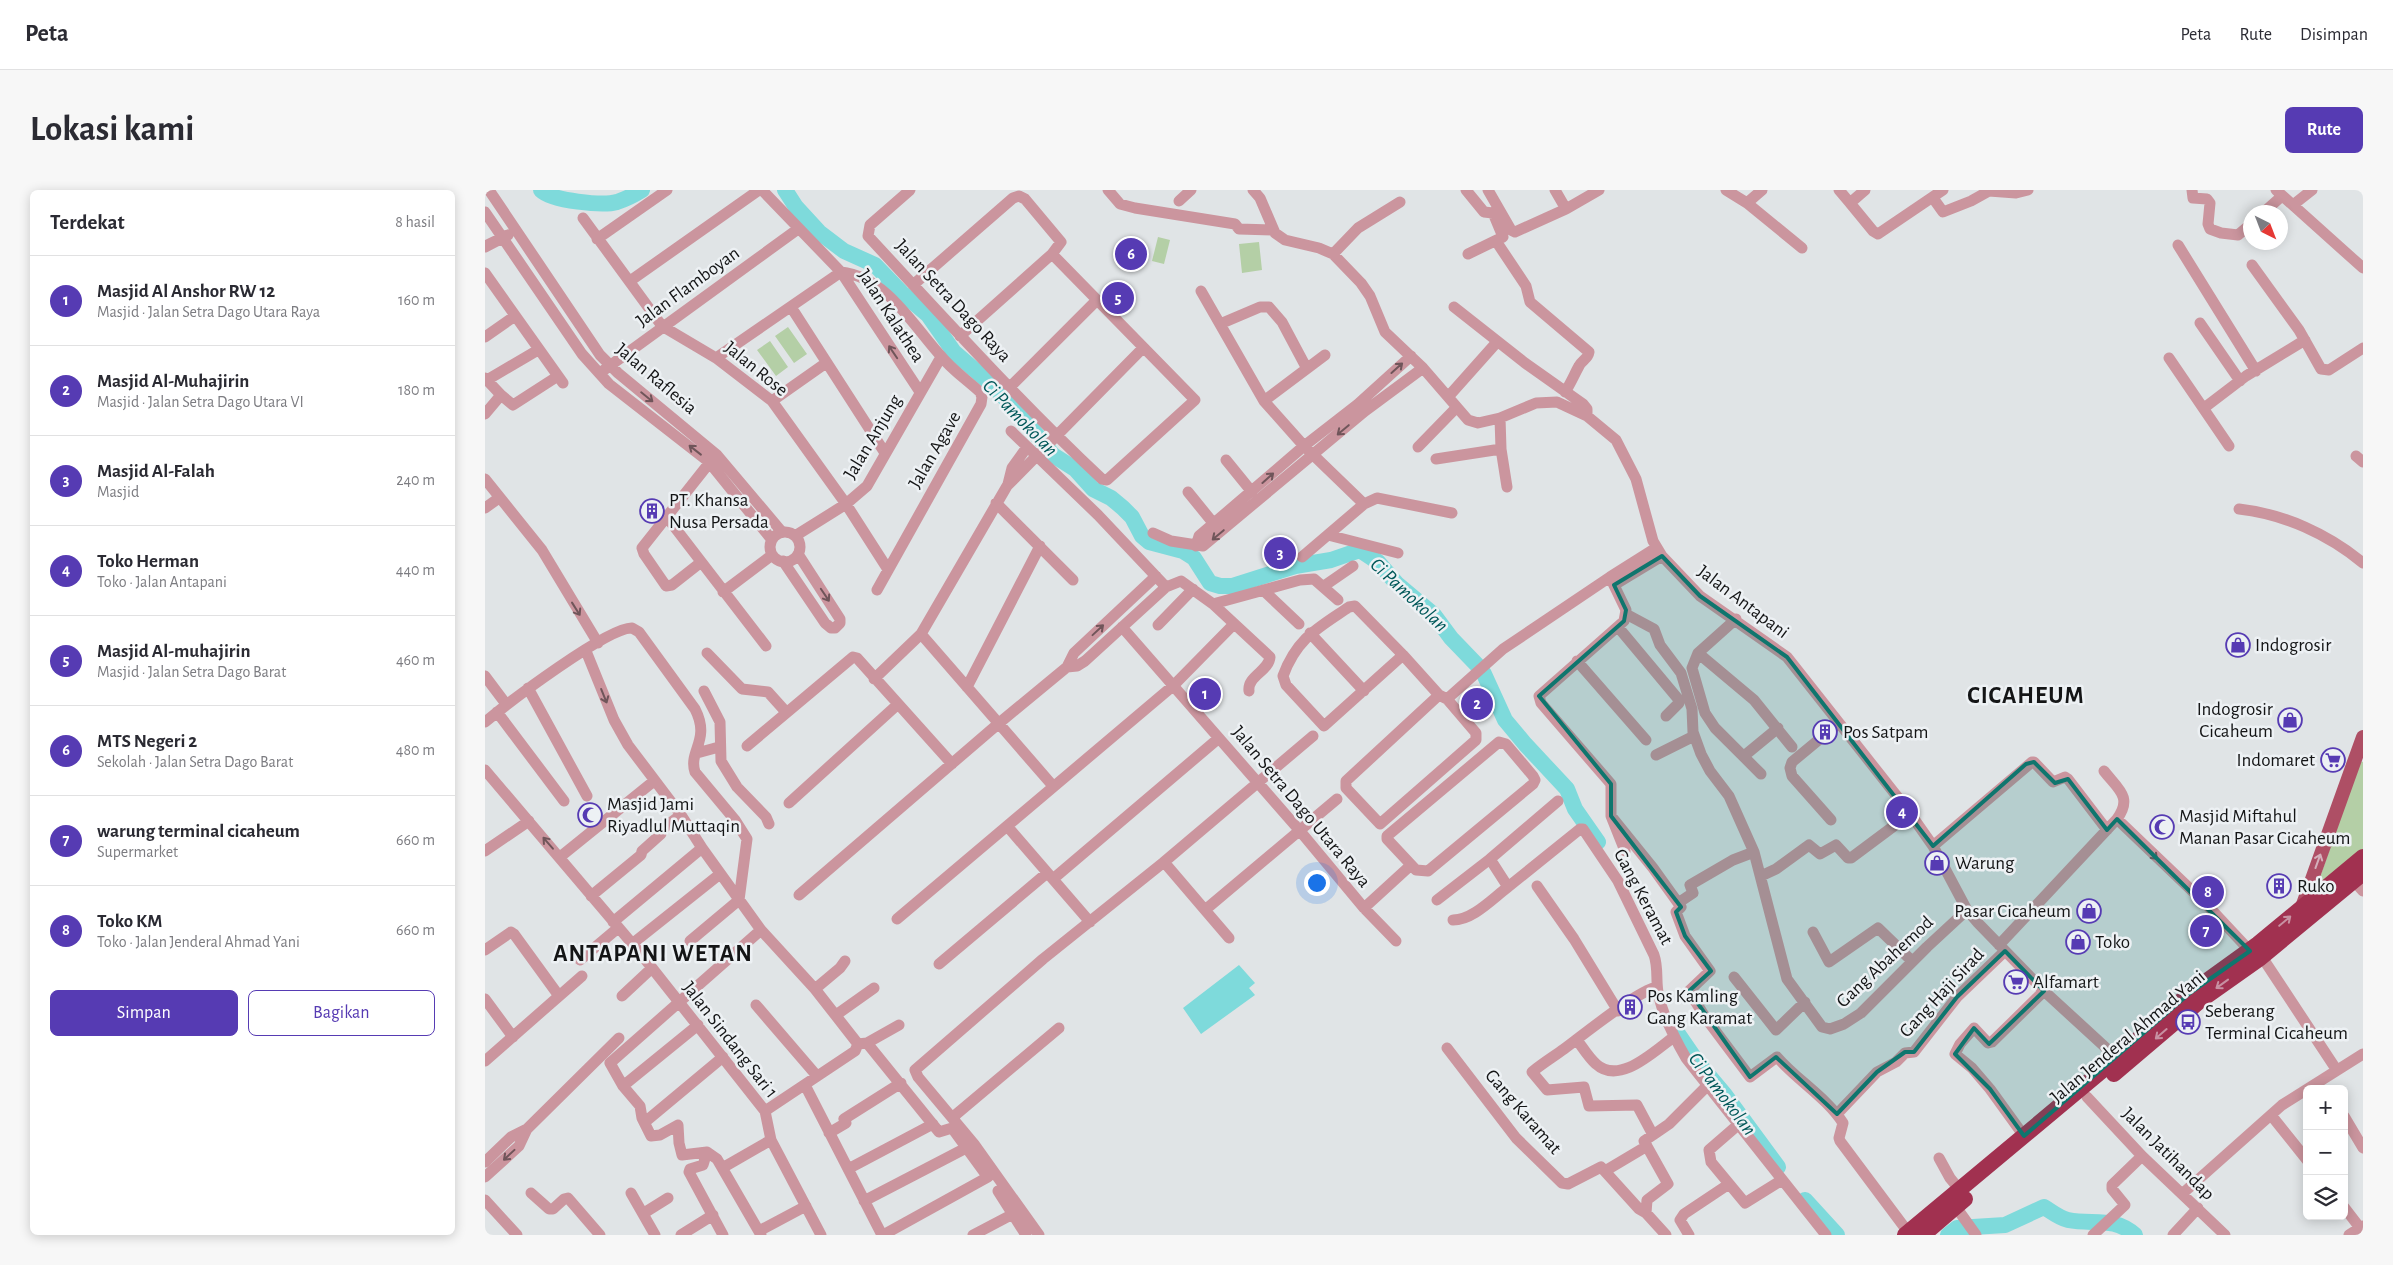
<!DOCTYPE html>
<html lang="id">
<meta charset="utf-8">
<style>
body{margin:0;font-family:"Alegreya Sans",sans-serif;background:#f7f7f7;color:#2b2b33}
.controls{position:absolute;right:15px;bottom:15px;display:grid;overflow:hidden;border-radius:8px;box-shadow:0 2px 12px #0003}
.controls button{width:45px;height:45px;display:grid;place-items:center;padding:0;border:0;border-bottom:1px solid #e1e1e2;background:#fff;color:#2b2b33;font:25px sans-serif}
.compass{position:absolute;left:1758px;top:15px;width:45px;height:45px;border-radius:50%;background:#fff;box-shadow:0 2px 12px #0003;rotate:138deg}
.you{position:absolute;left:831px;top:692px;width:18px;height:18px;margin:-12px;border:4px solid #fff;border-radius:50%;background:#1a73e8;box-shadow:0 0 0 8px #1a73e833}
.badge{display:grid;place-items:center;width:32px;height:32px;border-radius:50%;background:#563bb3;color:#fff;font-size:16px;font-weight:700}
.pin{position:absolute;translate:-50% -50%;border:2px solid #fff;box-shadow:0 1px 5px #0006}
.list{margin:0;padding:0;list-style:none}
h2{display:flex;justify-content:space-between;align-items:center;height:65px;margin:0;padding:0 20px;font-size:21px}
h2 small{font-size:16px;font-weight:400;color:#7c7c81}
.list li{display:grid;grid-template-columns:32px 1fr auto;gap:15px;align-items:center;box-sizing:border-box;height:90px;padding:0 20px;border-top:1px solid #e1e1e2}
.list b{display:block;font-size:19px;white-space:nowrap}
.list p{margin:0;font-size:16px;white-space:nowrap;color:#7c7c81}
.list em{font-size:16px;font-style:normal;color:#7c7c81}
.actions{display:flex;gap:10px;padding:15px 20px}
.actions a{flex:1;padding:11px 0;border:1px solid #563bb3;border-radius:8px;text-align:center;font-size:18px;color:#563bb3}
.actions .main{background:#563bb3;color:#fff}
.icon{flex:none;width:28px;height:28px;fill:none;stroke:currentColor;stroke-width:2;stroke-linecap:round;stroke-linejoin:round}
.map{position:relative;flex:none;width:1878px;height:1045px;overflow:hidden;border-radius:8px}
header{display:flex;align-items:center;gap:30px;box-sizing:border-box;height:70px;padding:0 25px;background:#fff;border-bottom:1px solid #e1e1e2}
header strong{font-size:24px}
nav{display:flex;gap:28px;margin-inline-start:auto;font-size:18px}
.intro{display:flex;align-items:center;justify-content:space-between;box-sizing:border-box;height:120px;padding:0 30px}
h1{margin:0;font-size:35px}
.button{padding:12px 22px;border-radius:8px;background:#563bb3;color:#fff;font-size:18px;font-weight:700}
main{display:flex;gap:30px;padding:0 30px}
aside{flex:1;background:#fff;border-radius:8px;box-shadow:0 2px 12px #0003}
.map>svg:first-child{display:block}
</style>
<header>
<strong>Peta</strong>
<nav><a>Peta</a><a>Rute</a><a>Disimpan</a></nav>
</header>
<div class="intro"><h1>Lokasi kami</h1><a class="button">Rute</a></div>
<main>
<aside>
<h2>Terdekat<small>8 hasil</small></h2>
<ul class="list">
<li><span class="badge">1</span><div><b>Masjid Al Anshor RW 12</b><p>Masjid · Jalan Setra Dago Utara Raya</p></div><em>160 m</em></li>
<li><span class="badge">2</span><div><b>Masjid Al-Muhajirin</b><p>Masjid · Jalan Setra Dago Utara VI</p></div><em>180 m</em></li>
<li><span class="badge">3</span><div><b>Masjid Al-Falah</b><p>Masjid</p></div><em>240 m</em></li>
<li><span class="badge">4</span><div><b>Toko Herman</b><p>Toko · Jalan Antapani</p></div><em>440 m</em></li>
<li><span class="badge">5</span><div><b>Masjid Al-muhajirin</b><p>Masjid · Jalan Setra Dago Barat</p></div><em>460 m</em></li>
<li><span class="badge">6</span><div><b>MTS Negeri 2</b><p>Sekolah · Jalan Setra Dago Barat</p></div><em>480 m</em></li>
<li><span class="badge">7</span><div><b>warung terminal cicaheum</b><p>Supermarket</p></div><em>660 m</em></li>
<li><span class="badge">8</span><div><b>Toko KM</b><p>Toko · Jalan Jenderal Ahmad Yani</p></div><em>660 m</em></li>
</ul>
<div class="actions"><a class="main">Simpan</a><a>Bagikan</a></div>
</aside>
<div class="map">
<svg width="1878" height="1045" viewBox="0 0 1878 1045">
<rect width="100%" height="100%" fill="#e0e4e6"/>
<path fill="#b4cfa6" d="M673 47 685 50 679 74 667 71Z
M774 52 777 80 757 83 754 54Z
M303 137 322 164 309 173 290 146Z
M285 151 303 177 291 186 272 160Z
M1875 571 1878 572V659L1832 696Z"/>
<path fill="#7edadb" d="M754 775 770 793 764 798 770 805 716 844 698 818Z"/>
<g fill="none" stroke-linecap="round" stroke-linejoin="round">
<path stroke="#7edadb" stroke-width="16" d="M56 0C67 11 118 16 132 12 141 9 149 5 157 0
M300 0 311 17 334 42 359 61 390 75 417 103 443 125 469 162 506 194 531 219 568 265 590 279 608 299 626 308 638 318 647 327 657 346 664 352 698 361 709 368 725 393 735 396H747L810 376 846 370 875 360 893 372 912 394 949 425 966 448 992 475 999 484 1020 530 1040 554 1082 599 1090 619 1113 652
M1191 841 1213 873 1240 905 1293 977
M1320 1010 1352 1045
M1463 1045 1472 1038 1520 1035 1559 1017C1567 1022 1574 1028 1583 1030 1608 1035 1629 1026 1650 1045"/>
<path stroke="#cb959e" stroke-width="11" d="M4 0 115 165 133 183 232 265 297 342
M277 0 356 82 435 202
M425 0 385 35 383 46C460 129 535 212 617 289L622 290 710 210 567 64
M623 0 635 14 650 18 750 34 754 39 788 40
M768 0 775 8 790 43 800 50 834 58 848 64 876 93 885 106 900 142 938 178 983 230 993 233 1015 228 1051 213 1072 212 1102 226 1131 250 1151 289 1168 351 1177 366 1215 406 1302 467 1422 619 1448 656 1482 720 1493 733 1559 801 1632 868
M981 0 999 22 1008 23 1018 47
M1003 0 1026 40 1030 42 1081 19 1114 0
M1070 0 1081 19
M1241 0 1262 13 1317 58
M1354 0 1365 13 1380 0
M1707 0 1708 8 1722 9 1725 13 1723 34 1725 39 1736 43 1753 45 1766 34
M1791 0 1878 78
M1448 8 1458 22 1486 11 1504 1 1531 3 1543 0
M694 11 706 0
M1262 13 1277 0
M1365 13 1388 41 1393 44 1458 0
M1808 15 1827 0
M0 22 97 164 124 194 224 272 287 350
M1779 22 1797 6
M98 28 177 136 231 168 287 211 361 314 402 378
M112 49 182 0
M1011 51 1041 96 1045 112 1104 162C1103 169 1097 170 1094 176 1089 185 1086 193 1080 202
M1693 55 1771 181
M0 56 23 45
M0 57 23 45
M848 64 873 38 915 12
M983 64 1018 47
M1767 75 1814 140 1836 179 1844 180 1878 158
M356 82C401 87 427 134 455 165 466 179 482 190 495 202L497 207 496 214 392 400
M0 83 78 193
M145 91 274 0
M428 95 528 8 534 6 540 9 576 52 567 64 475 146
M716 101 779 211 819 256 879 314
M306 117 400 263
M969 117 1040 173 1098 214 1102 219V226
M1715 133 1755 191
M735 134 775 117H784L797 132 821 177
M0 147 30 126
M231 168 356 82
M1684 168 1744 256
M119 180 313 39
M0 188 16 205 0 224
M2 190 53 160
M524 198 612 110
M16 205 28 215 73 186
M963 207 1012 152
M287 211 341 173
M779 211 840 165
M1719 218 1761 186 1820 150
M1015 228 1016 259 1022 297
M526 241 613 325 681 397
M933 257 971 218
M1871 266 1878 272
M951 269 1016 259
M741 270 767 302
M0 289 57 360 113 453
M523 294 527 278 542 257
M703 302 729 334
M511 313 588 390
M0 318 14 308
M1754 319C1799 324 1843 344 1878 373
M181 326 281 456
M285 357a15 15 0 1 1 30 0a15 15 0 1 1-30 0Z
M668 343 686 351 718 356 880 221 938 178
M843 345 913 363
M310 346 361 314 382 296 456 167
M711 356 714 346 819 256 873 214 926 166
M817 367 879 314 892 308 967 323
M298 371 340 433 346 438H350L355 433V429L313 364
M215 373 187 395 181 396 159 364 157 358 229 267
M1129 395 1177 366
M839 396 868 376
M778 400 814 434
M238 402 287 365
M728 414 785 467C784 481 762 486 764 501
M1141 424 1169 439 1175 455 1196 483 1207 519 1208 542 1216 564 1225 581 1244 606 1269 662 1302 789 1337 837 1345 839 1359 834 1376 823 1442 757 1482 720
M1251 429 1213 463 1207 478 1220 523 1230 538 1276 584
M673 435 708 399
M637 437 815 641 879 718 911 751
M1133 437 1194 510V513L1181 526
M825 443 879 501
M436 444 568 596
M101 461 129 530 143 555 196 625 217 658 276 740 330 799 373 854
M222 463 257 499 283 502 301 522
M1213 463 1269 510 1307 557
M918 465 839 536 801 495 798 486C812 448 833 438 864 417L870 416 918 465 954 505 962 509 991 543V550L895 634 861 598V591L954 505
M1092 471 1161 550
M582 477 589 463 671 386
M0 486 21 514
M389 489 436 444 522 296 658 158
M482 497 555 356
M43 498 102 606
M219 501 235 532 236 571 252 597 281 627 284 634
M962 509 1018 459 1125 387
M12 522 79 611
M0 532C23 513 123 437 147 438L154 442 210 519C226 550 203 561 210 582L250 630 262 649 254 710 205 751
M1014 552 1021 554 1048 586 1050 590 1048 594 943 681 931 680 902 649V646Z
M262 556 368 467 372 468 467 574
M212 563 234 557
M1171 565 1209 546
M1259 566 1293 538
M0 580 156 764 280 921 286 950 336 1045
M304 613 412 515
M1126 626 1168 678 1196 717 1191 722 1200 746 1225 781 1204 801 1220 827 1265 887 1292 867C1312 890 1342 908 1358 933L1354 948 1355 951 1423 1042
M1632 629 1723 716 1765 761
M1346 630 1307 586 1305 578 1307 572 1354 533
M522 636 605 732
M1448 656 1547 572H1549L1568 592 1580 587 1583 589 1622 640
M0 661 44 631
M1140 661 1126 626V594L1056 513 1054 506 1139 431 1141 420 1125 387 1171 358
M75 667 169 591
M1005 669 1023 697 1095 639H1098L1133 691 1169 765C1174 779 1170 793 1174 807 1179 828 1190 849 1201 868L1341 1045
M679 672 720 720 852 609
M1276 686 1291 679 1324 655 1335 664 1351 655 1363 668H1366L1425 624
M568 689 734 548
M1869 691 1878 701
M1052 696 1089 749 1133 821
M314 705 513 534 582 477 592 476 600 471 681 397 696 391 728 414 815 390 829 389 853 410
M106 706 156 665 157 661 176 644V640L196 625
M952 710 1005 669 1073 611
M1193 713 1208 703 1205 695 1248 670 1269 662
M879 718 926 675
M720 720 744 748
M412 729 689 495 749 434
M968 730C988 730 1008 708 1023 697
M128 732 217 658
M1328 742 1344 772 1393 738 1427 771
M147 754 235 684
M1514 755 1632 629C1648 607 1633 599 1619 581
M0 760 26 742 29 744 74 806
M1777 767 1851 879
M95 770 133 738
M454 774 562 683
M1249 787 1291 840 1320 812
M330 799 355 778 360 771
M137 806 167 778
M0 809 28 847
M271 815 332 886
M351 825 389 798
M1092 850C1098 858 1104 868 1111 874 1135 896 1170 860 1189 847
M382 853 414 835
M373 854 382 853 454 942 467 938 502 986
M962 858 1031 948 1077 993 1083 994 1116 977 1154 1019 1161 1023 1181 1045
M0 871 97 786
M320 895 397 1045
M138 896 213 835
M1602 907 1657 966 1740 1045
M280 921 370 861 373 854
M1352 924 1392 882 1411 872 1420 863 1429 862 1472 807 1520 761
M1786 925 1822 970
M1859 926 1878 958
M468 927 574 838
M160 932 238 867
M1254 934 1224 960 1226 972 1260 1013 1297 990
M344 943 361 933 359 929 416 893
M1168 945 1184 934 1223 895
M1539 946 1505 899 1487 878 1470 864 1475 854 1489 838 1503 853 1507 852 1559 801
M222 962 218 975 205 979 204 982 238 1045
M1454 968 1465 988 1474 999
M0 972 26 947 42 939 134 848
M239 977 286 950
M363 979 448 934
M1120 981 1162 956
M0 987 34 956 42 939
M513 1001 541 1045
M46 1003 64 1019H68L79 1009 83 1008 115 1045
M146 1003 170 1045
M1697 1004 1797 915 1878 864
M0 1010 32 1045
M379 1011 481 958
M1471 1017 1491 1045
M1859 1017 1875 1038
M159 1023 183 1008
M1161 1023 1162 1010 1183 994 1159 951 1168 945 1152 915 1104 916 1099 897 1062 900 1047 882C1058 873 1068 867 1079 859 1098 845 1152 801 1172 797
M274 1041 321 1016
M196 1045 228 1025
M276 1045 232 969 222 962 197 965 194 953 193 935 175 945 166 946 157 928 155 916 138 896 125 873 276 740
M398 1045 503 987
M488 1045 528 1024
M554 1045 489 954 433 887 430 880 558 769 679 672 828 546
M1204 1045 1195 1030 1199 1024 1244 994
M1608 1045 1640 1015 1627 999V995L1657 966
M1688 1045 1713 1018
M1864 1045 1878 1036"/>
<path stroke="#ae4f65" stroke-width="14" d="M1817 717 1878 547"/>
<path stroke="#a13150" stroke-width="16" d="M1629 884 1716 810 1774 769 1878 683
M1420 1045 1632 868 1705 803 1773 754 1878 667
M1438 1045 1480 1009"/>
</g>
<defs><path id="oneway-shaft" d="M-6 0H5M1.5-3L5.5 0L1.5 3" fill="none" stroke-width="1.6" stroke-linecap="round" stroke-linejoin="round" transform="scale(1.25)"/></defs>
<g stroke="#70555a">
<use href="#oneway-shaft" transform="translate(408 162) rotate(-124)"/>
<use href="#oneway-shaft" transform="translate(912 178) rotate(-42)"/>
<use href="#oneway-shaft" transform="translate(162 207) rotate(39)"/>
<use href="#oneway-shaft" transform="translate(858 240) rotate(140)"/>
<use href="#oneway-shaft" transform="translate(210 260) rotate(-142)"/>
<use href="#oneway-shaft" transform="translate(783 288) rotate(-42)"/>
<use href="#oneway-shaft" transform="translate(733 345) rotate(140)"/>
<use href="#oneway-shaft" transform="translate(340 405) rotate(56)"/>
<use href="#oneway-shaft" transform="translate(91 419) rotate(58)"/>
<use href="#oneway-shaft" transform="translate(613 440) rotate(-43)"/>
<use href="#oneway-shaft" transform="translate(119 506) rotate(68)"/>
<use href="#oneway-shaft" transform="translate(63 653) rotate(-131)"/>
<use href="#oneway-shaft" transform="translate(1667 664) rotate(45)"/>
<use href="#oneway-shaft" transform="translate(24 965) rotate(137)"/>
</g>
<use stroke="#d4b0bb" href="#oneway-shaft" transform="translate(1833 671) rotate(-70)"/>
<g stroke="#c791a2">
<use href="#oneway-shaft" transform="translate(1800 731) rotate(-40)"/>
<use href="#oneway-shaft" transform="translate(1737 794) rotate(144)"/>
<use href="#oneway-shaft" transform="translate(1676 844) rotate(139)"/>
</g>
<path fill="#0f766e" fill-opacity="0.2" stroke="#0f766e" stroke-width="4" stroke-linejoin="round" d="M1177 366 1215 406 1302 467 1448 656 1541 574 1549 572 1570 593 1583 589 1622 640 1632 629 1765 761 1705 803 1539 946 1505 899 1470 864 1489 838 1504 854 1559 801 1520 761 1472 807 1429 862H1420L1392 882 1352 924 1291 867 1265 887 1204 801 1226 781 1200 746 1191 722 1196 717 1126 626V594L1054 506 1139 431 1141 420 1129 395Z"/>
<defs>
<g id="building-ring" transform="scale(1.25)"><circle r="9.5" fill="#edf1f4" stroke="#563bb3" stroke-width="1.5"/><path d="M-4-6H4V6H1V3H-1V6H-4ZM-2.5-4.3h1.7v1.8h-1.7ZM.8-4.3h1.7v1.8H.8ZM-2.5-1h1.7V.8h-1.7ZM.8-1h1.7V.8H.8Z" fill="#563bb3"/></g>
<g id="shop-ring" transform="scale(1.25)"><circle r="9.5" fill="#edf1f4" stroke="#563bb3" stroke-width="1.5"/><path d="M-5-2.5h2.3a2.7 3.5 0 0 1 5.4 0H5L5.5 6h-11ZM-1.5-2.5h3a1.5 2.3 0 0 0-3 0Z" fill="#563bb3"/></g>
<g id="supermarket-ring" transform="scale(1.25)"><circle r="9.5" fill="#edf1f4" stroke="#563bb3" stroke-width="1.5"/><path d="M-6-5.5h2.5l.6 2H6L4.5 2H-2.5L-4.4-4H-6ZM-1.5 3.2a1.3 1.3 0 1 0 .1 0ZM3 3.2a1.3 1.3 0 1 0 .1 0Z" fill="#563bb3"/></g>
<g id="mosque-ring" transform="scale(1.25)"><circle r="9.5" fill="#edf1f4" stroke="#563bb3" stroke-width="1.5"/><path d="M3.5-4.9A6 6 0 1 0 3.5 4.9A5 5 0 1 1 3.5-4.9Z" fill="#563bb3"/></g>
<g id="bus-ring" transform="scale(1.25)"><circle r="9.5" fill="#edf1f4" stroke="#563bb3" stroke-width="1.5"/><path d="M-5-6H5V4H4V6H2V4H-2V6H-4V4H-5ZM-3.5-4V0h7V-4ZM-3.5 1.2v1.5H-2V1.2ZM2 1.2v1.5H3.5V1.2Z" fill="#563bb3"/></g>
</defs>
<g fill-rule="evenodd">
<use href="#building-ring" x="167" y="321"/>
<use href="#shop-ring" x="1753" y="455"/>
<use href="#shop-ring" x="1805" y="530"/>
<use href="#building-ring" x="1340" y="542"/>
<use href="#supermarket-ring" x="1848" y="570"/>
<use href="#mosque-ring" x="105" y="625"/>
<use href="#mosque-ring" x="1677" y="637"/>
<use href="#shop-ring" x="1452" y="673"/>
<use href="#building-ring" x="1794" y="696"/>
<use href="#shop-ring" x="1604" y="721"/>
<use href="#shop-ring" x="1593" y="752"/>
<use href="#supermarket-ring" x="1531" y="792"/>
<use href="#building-ring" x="1145" y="817"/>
<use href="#bus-ring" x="1703" y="832"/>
</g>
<g text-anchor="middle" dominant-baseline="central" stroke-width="5" stroke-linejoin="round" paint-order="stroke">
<g font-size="19" fill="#141516" stroke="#edf1f4">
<text transform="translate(203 97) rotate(-36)">Jalan Flamboyan</text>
<text transform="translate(468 111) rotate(47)">Jalan Setra Dago Raya</text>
<text transform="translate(406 126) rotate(57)">Jalan Kalathea</text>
<text transform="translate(271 179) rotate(39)">Jalan Rose</text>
<text transform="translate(171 189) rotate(40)">Jalan Raflesia</text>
<text transform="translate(388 247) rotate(-59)">Jalan Anjung</text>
<text transform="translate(450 260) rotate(-60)">Jalan Agave</text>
<text transform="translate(1258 412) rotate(37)">Jalan Antapani</text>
<text transform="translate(816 617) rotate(50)">Jalan Setra Dago Utara Raya</text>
<text transform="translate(1158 707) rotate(62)">Gang Keramat</text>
<text transform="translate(1400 772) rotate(-43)">Gang Abahemod</text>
<text transform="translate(1457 803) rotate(-47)">Gang Haji Sirad</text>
<text transform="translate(1643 847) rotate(-40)">Jalan Jenderal Ahmad Yani</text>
<text transform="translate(245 850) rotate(52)">Jalan Sindang Sari 1</text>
<text transform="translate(1038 922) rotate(49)">Gang Karamat</text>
<text transform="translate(1683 964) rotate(45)">Jalan Jatihandap</text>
</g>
<g font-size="19" fill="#141516" stroke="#edf1f4" text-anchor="start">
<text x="184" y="310">PT. Khansa<tspan x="184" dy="22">Nusa Persada</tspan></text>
<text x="1770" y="455">Indogrosir</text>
<text x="1788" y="519" text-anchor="end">Indogrosir<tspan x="1788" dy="22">Cicaheum</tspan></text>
<text x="1358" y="542">Pos Satpam</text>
<text x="1830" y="570" text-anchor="end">Indomaret</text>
<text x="122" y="614">Masjid Jami<tspan x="122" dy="22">Riyadlul Muttaqin</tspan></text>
<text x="1694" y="626">Masjid Miftahul<tspan x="1694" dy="22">Manan Pasar Cicaheum</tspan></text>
<text x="1470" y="673">Warung</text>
<text x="1812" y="696">Ruko</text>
<text x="1586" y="721" text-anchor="end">Pasar Cicaheum</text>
<text x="1610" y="752">Toko</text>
<text x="1548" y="792">Alfamart</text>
<text x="1162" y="806">Pos Kamling<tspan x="1162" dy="22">Gang Karamat</tspan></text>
<text x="1720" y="821">Seberang<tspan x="1720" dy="22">Terminal Cicaheum</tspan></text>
</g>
<g font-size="20" font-style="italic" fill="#005859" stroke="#edf1f4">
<text transform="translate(535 228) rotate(46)">Ci Pamokolan</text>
<text transform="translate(924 405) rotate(43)">Ci Pamokolan</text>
<text transform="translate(1237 904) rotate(53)">Ci Pamokolan</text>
</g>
<g font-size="24" font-weight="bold" letter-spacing="1" fill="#141516" stroke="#edf1f4">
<text x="1541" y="506">CICAHEUM</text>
<text x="168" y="764">ANTAPANI WETAN</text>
</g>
</g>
</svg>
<div class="controls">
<button>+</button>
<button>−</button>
<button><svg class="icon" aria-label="layers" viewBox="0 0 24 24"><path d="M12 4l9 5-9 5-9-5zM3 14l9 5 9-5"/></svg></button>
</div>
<svg class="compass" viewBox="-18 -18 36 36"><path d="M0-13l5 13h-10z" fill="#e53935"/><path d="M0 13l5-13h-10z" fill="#7c7c81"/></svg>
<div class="you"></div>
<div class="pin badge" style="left:720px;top:504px">1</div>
<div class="pin badge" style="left:992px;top:514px">2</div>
<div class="pin badge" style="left:795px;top:363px">3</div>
<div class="pin badge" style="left:1417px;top:622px">4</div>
<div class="pin badge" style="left:633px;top:108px">5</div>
<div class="pin badge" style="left:646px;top:64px">6</div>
<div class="pin badge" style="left:1721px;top:741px">7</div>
<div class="pin badge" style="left:1723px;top:702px">8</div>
</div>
</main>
